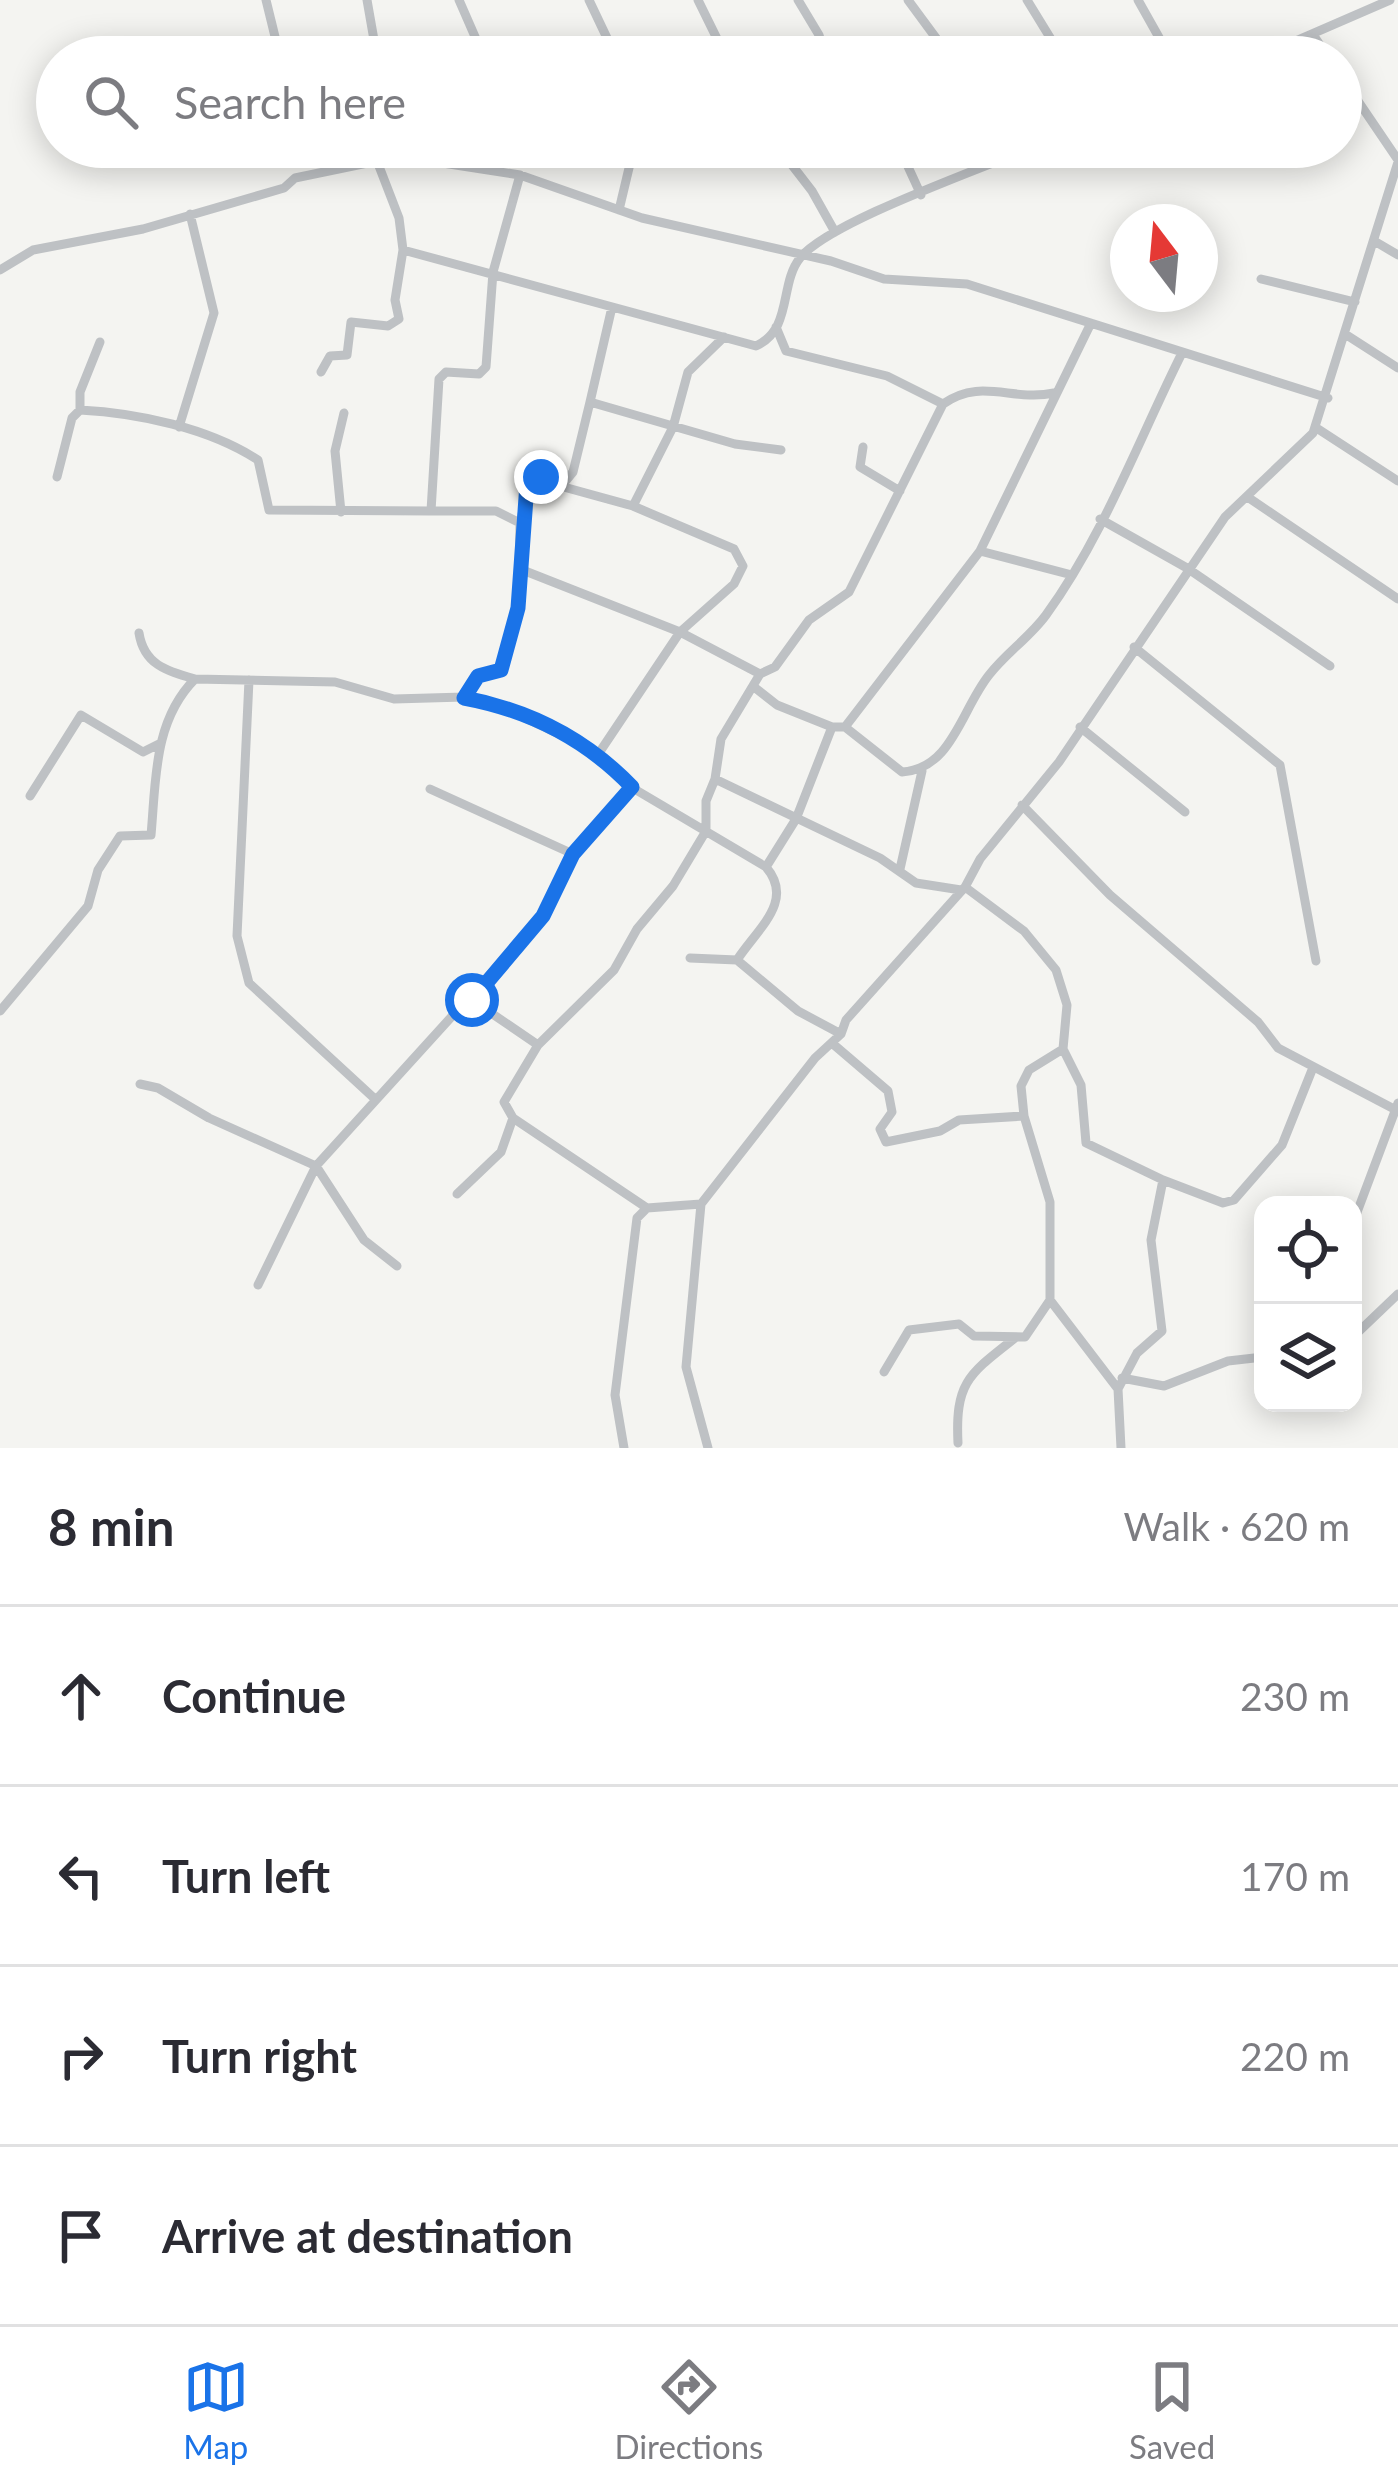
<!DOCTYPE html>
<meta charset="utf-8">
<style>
body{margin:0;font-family:Lato,sans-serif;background:#f7f7f7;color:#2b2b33}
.controls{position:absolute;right:36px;bottom:36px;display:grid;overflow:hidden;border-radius:24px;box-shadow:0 6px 30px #0003}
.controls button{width:108px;height:108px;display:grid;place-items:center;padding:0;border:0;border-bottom:3px solid #e1e1e2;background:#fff;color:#2b2b33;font:60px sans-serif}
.compass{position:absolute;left:1110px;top:204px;width:108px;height:108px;border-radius:50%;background:#fff;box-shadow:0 6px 30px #0003;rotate:344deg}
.stop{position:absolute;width:36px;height:36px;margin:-27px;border:9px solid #1a73e8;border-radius:50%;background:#fff}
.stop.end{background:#1a73e8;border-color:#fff;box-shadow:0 3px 12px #0008}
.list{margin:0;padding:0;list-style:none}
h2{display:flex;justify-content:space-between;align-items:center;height:156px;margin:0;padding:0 48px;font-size:51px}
h2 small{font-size:39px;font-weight:400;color:#7c7c81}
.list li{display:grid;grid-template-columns:78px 1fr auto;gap:36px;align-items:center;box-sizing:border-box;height:180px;padding:0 48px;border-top:3px solid #e1e1e2}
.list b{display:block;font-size:45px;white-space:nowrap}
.list em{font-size:39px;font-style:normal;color:#7c7c81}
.icon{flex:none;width:66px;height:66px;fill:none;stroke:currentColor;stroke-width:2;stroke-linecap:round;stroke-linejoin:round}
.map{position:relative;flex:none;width:1398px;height:1448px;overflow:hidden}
.search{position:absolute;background:#fff;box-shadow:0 6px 30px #0003;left:36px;right:36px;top:36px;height:132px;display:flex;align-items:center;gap:30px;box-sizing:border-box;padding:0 42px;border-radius:66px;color:#7c7c81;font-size:45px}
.sheet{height:876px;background:#fff}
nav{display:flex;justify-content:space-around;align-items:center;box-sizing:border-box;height:168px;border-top:3px solid #e1e1e2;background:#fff;font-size:33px;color:#7c7c81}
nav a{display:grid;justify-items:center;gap:6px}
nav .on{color:#1a73e8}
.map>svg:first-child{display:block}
</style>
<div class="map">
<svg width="1398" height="1448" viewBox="0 0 1398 1448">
<rect width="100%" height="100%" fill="#f4f4f1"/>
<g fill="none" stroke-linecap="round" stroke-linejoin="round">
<path stroke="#bec1c4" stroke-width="9" d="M266 0 280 57
M367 0 377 57
M459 0 483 55
M589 0 616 57
M698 0 726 57
M798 0 819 35 825 57
M908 0 950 57
M1027 0 1062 57
M1138 0 1170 57
M1314 36 1328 57
M1259 57 1390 0
M1341 76 1398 160
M778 147 812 191 835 232
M899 147 921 195
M520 175 404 157 377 161 399 218 403 250 756 346C793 329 779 284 800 258 830 221 982 169 1032 147
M619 210 634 147
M1376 242 1398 255
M0 270 33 250 143 229 284 188 295 178 377 161
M1261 279 1355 302
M776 327 786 351 887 376 943 404
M1345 334 1398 368
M321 372 330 356 347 355 351 322 388 326 399 319 395 300 403 250
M590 402 612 307
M80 410V392L100 342
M179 427 214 313 190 214
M1315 427 1398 481
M863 447 860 467 900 491
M57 477 72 418 80 410C138 413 209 428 258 460L269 510 431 511
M563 484 573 472 590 402 735 444 781 450
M1249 498 1398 599
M341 512 335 451 344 413
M1100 519 1187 568 1330 666
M520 523 496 511H431L439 379 446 372 479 374 486 367 493 272 520 175 642 218 831 261 884 279 967 284 1328 398
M980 551 1072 575
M520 569 680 632 734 584 743 566 734 549 633 506 673 427 688 372 724 337
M139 633C144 665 167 671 195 679
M1134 647 1280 765 1316 961
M249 680 237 936 249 983 375 1099
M754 687 777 705 832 727
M464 697 478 676 501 670 518 609 520 523 531 478 633 506
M845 727 902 772C952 769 961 710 989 675 1006 653 1030 637 1046 615 1103 537 1139 439 1182 353
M1080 727 1185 812
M599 753 680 632 760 674
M715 779 721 739 760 674 775 667 809 620 849 592 943 404C981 377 1012 402 1054 393
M30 796 81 715 143 752 159 744
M1022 805 1110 895 1258 1022 1278 1048 1398 1111
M573 854 631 787 766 867C795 901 758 928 737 960
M766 867 796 819 832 727H845L980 551 1091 323
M900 869 922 771
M965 887 1024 931 1056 970 1067 1005 1063 1049 1081 1085 1086 1143 1163 1180 1151 1240 1162 1331 1137 1353 1118 1389 1121 1448
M472 1000 538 1045
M0 1011 88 906 98 870 120 836 151 835C156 782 153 721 195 679L335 682 394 699 464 697 496 704 599 753 631 787
M841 1034 846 1020 965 887 980 859 1059 762 1225 517 1313 433 1398 162
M833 1044 888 1091 892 1112 880 1129 886 1142 940 1131 959 1120 1024 1116
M1063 1049 1029 1070 1021 1086 1024 1116 1050 1202V1300L1118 1389
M140 1084 158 1088 209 1118 316 1166 543 916 573 854 430 789
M513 1118 504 1102 538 1045 614 970 637 929 673 886 706 831V801L715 779 880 858 916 883 961 890
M1163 1180 1223 1203 1234 1200 1282 1145 1312 1070
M457 1194 501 1152 513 1118 647 1208
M701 1204 686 1367 708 1448
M1353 1223 1398 1103
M258 1285 316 1166 364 1240 397 1266
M1353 1337 1398 1294
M884 1372 909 1330 959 1324 974 1336 1025 1337 1050 1300
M1122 1378 1164 1386 1228 1361 1263 1357
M958 1443C955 1382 969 1374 1015 1338
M624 1448 615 1395 637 1218 647 1208 701 1204 815 1058 841 1034 798 1011 737 960 690 958"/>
</g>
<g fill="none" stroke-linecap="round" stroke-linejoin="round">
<path stroke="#1a73e8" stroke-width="15" d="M472 1000 543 916 573 854 632 787C586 739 529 710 464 698L478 676 501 670 518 608 527 484 541 477"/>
</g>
</svg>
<div class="controls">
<button><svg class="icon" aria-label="locate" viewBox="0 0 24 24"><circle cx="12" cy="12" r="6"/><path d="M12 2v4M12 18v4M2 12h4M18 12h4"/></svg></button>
<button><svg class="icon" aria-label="layers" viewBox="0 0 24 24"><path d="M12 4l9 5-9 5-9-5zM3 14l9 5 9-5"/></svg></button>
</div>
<svg class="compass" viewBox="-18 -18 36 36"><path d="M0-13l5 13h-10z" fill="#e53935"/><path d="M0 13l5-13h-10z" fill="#7c7c81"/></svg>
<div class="stop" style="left:472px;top:1000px"></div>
<div class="stop end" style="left:541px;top:477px"></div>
<div class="search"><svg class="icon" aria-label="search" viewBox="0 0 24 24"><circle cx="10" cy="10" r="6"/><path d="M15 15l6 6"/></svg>Search here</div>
</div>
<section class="sheet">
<h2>8 min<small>Walk · 620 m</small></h2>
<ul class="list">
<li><svg class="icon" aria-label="ahead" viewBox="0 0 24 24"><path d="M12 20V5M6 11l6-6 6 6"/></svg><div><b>Continue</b></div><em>230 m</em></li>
<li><svg class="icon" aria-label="left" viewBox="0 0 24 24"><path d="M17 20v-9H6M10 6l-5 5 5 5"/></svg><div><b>Turn left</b></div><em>170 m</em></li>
<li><svg class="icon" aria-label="right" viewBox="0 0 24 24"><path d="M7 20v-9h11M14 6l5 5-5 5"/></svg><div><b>Turn right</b></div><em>220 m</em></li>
<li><svg class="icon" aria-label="arrive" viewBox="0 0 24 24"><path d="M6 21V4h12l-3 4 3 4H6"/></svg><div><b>Arrive at destination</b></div></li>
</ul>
</section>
<nav>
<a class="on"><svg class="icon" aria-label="map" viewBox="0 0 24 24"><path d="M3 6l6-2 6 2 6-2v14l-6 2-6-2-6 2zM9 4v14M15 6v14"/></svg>Map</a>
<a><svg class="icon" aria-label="directions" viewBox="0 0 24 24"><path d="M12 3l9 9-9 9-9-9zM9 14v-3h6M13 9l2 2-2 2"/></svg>Directions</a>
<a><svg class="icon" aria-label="saved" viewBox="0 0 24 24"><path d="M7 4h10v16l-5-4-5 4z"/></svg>Saved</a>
</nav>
